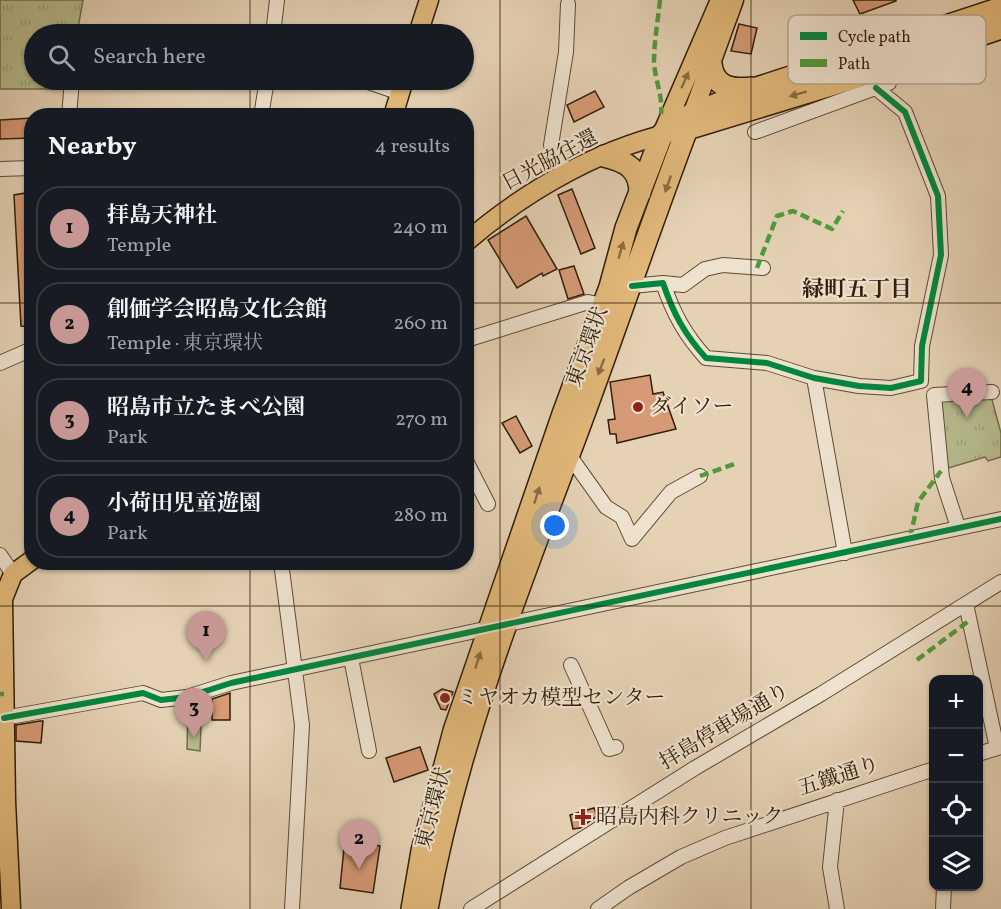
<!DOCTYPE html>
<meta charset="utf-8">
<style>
body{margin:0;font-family:Vollkorn,"Noto Serif JP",serif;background:#242831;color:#f1f3f6}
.controls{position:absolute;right:18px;bottom:18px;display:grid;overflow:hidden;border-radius:12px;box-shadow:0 2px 4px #0004}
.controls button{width:54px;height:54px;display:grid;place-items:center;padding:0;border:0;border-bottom:2px solid #363941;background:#171b24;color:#f1f3f6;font:30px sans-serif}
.you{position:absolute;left:555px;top:526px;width:21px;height:21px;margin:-15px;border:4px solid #fff;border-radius:50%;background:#1a73e8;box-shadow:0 0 0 9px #1a73e833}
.badge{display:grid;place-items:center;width:39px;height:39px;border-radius:50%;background:#c59692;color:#111;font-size:20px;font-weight:700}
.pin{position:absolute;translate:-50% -50px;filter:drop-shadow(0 2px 3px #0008)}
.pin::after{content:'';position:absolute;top:32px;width:21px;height:18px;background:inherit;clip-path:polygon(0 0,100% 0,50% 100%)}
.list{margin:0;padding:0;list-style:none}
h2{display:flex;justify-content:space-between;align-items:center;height:78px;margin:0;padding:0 24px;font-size:26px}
h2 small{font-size:20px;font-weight:400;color:#9ea1a6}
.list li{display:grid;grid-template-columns:39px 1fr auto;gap:18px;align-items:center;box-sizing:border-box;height:84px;margin:0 12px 12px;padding:0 12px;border:2px solid #363941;border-radius:24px}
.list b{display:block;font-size:22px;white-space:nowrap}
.list p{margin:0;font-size:20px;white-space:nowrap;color:#9ea1a6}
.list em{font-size:20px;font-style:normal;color:#9ea1a6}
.icon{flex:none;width:33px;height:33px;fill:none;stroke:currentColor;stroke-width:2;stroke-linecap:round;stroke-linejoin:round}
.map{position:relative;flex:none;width:1001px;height:909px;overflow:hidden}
.search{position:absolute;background:#171b24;box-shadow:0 2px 4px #0004;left:24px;top:24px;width:450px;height:66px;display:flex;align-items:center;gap:15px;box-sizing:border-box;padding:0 21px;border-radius:33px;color:#9ea1a6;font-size:22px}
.panel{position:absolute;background:#171b24;box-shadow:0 2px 4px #0004;left:24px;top:108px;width:450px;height:462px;border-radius:24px}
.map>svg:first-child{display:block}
</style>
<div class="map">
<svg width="1001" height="909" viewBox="0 0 1001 909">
<defs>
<pattern id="grass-tufts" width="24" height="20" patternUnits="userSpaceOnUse" patternTransform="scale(1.5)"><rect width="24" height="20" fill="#b6bb8d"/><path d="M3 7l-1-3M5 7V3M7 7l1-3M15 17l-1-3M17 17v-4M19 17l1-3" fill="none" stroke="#9da078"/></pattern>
</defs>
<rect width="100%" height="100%" fill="#e5d2b5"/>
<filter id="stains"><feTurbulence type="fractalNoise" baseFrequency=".00333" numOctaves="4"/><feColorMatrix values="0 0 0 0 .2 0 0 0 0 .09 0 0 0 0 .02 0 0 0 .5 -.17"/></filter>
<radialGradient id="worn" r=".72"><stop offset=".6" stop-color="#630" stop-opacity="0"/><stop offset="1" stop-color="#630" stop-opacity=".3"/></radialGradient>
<path fill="url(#grass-tufts)" stroke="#746c4a" stroke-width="1.5" d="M0 0H83L77 34H34V80H70L68 89H0Z
M991 396 1001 433V457L988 461 985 457 945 469 935 402Z
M188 709 201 727 200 751 187 749Z"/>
<path fill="#d69a76" stroke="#311e08" stroke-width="1.5" d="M853 0H896V1L860 14Z
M739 24 757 28 751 54 731 51Z
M595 91 604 107 574 122 567 105Z
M32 118V138L0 139V120Z
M572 189 595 248 581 254 558 195Z
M32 192V327L21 326 14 195Z
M526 216 557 269 543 276 542 273 517 288 488 240Z
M574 266 584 294 568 299 559 270Z
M650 375 653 394 663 392 676 429 617 443 616 434H610L608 420 615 419 610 382Z
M516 416 532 446 520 453 502 423Z
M442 689 453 692 446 710 441 709 434 694Z
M230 693V720H212V699Z
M40 721H43L41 743 16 741V725Z
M420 747 428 770 394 782 386 758Z
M594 808 597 816 580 828 573 829 570 815Z
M352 842 380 846 373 893 340 888 344 848 351 850Z"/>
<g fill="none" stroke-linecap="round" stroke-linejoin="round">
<g stroke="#5e4b33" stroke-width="16">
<path id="minor" d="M273 34 277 0
M362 80 400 93
M69 116 72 80
M261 116 267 80
M755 132 889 83 894 64
M0 169 32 168
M565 173 551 145 566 52 568 4
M663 283 683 285 705 269 723 265 763 268
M632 286 663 283C673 313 685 335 706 358L767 363 814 378 859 386 891 388 921 381 922 346 941 255 938 196 905 112 876 88
M466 340 588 302 603 305
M0 363 32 349
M814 378 845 553
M569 455 606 507 622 517 632 539 671 492 700 476
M466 461 488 504
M958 527 942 478 934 395 992 392
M0 555 13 574
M281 562 302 725 292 909
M966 604 997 748
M351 658 369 751
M571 665 609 749 616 747
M4 718 143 693 161 700 187 697 231 683 1001 519
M978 754 1001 747
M837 800 830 867 837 909
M471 909 695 768 821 694 1001 582
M598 909 628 888 681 857 725 838 934 769
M943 909 944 886"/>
</g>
<g stroke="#311e08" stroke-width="21">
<path id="major" d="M418 34 429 0
M393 116 404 80
M662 134 720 0
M466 242C529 188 605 145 687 129L734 0
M11 909 6 801 3 599 13 574 32 560"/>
</g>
<g stroke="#311e08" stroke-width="24">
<path id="highway" d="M711 64C714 88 732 90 752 88
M604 156C625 161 640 168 640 193
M412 909 422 851 454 731 563 414 610 287 626 228 662 134 692 114 760 87 1001 8
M427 909C456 747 516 594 574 441 613 337 648 232 687 129L854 78 1001 28"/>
</g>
<use href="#minor" stroke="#eee2cf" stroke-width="14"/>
<use href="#major" stroke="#e2b97a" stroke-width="18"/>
<use href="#highway" stroke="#e2b97a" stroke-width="21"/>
<path stroke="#509a3a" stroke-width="4.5" stroke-dasharray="9 4.5" stroke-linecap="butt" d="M660 0C658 20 654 42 654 62 655 81 663 95 661 114
M757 268 777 216 793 211 832 229 843 211
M700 476 734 464
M910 538 918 502 941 471
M917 660 970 620
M0 694H4"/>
<g stroke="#eee2cf" stroke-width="10">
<path id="cycleway" d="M632 286 663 283C673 313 685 335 706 358L767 363 814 378 859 386 891 388 921 381 922 346 941 255 938 196 905 112 876 88
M4 718 143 693 161 700 187 697 231 683 1001 519"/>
</g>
<use href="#cycleway" stroke="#00873e" stroke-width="6"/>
</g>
<defs><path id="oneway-solid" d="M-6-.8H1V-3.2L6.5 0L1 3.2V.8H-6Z" transform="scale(1.5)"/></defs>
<g fill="#8a6c41">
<use href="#oneway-solid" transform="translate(685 80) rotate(-66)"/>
<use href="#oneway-solid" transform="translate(798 94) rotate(164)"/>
<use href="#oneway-solid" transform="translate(668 184) rotate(109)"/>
<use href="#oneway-solid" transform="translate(621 250) rotate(-74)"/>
<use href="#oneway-solid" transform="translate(601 367) rotate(111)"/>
<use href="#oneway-solid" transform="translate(537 495) rotate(-72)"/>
<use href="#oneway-solid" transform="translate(478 660) rotate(-72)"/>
</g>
<path fill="none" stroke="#311e08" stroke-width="1.5" stroke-opacity="0.55" d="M250 0V34M500 0V909M751 0V909M250 80V116M0 303H32M466 303H1001M250 562V909M0 606H1001"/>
<g fill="#8f2418" stroke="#eee2cf" stroke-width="2">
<circle cx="638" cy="407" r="6"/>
<circle cx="445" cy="698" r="6"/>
<path d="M580 808h6v6h6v6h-6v6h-6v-6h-6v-6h6z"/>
</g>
<g text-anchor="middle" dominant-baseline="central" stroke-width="4.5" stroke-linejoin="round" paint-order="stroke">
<g font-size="21" fill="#311e08" stroke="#eee2cf">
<text transform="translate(550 161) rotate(-28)">日光脇往還</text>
<text transform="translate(588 347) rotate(-70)">東京環状</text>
<text transform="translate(725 727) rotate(-31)">拝島停車場通り</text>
<text transform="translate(839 777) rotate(-18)">五鐵通り</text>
<text transform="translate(434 808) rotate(-75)">東京環状</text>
</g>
<g font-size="21" fill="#311e08" stroke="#eee2cf" text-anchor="start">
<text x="650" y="407">ダイソー</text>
<text x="457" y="698">ミヤオカ模型センター</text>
<text x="596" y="817">昭島内科クリニック</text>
</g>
<g font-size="22" font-weight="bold" fill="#311e08" stroke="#eee2cf">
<text x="857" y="290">緑町五丁目</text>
</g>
</g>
<rect x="788" y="15" width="198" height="69" rx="9" fill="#eee2cf" stroke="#b5a793" stroke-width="1.5"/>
<rect x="800" y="32" width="27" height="8" fill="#00873e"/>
<rect x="800" y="59" width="27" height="8" fill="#509a3a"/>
<g font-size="16" fill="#311e08">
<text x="838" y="42">Cycle path</text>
<text x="838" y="69">Path</text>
</g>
<rect width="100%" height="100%" filter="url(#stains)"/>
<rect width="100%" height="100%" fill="url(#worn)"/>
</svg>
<div class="controls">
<button>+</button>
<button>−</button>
<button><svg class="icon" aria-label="locate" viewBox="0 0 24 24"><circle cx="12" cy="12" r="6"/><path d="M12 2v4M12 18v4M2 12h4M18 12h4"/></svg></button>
<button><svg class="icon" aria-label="layers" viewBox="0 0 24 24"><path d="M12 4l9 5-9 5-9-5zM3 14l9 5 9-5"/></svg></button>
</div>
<div class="you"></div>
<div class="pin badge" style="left:206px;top:661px">1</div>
<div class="pin badge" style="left:359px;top:869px">2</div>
<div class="pin badge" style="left:194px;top:738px">3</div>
<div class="pin badge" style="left:967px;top:418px">4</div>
<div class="search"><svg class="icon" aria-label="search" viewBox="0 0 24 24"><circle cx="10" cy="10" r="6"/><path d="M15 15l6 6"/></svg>Search here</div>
<section class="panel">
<h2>Nearby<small>4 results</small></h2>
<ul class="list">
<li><span class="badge">1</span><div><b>拝島天神社</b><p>Temple</p></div><em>240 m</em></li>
<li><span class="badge">2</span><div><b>創価学会昭島文化会館</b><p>Temple · 東京環状</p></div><em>260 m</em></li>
<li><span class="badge">3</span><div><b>昭島市立たまべ公園</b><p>Park</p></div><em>270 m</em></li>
<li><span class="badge">4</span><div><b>小荷田児童遊園</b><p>Park</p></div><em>280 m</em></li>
</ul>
</section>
</div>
